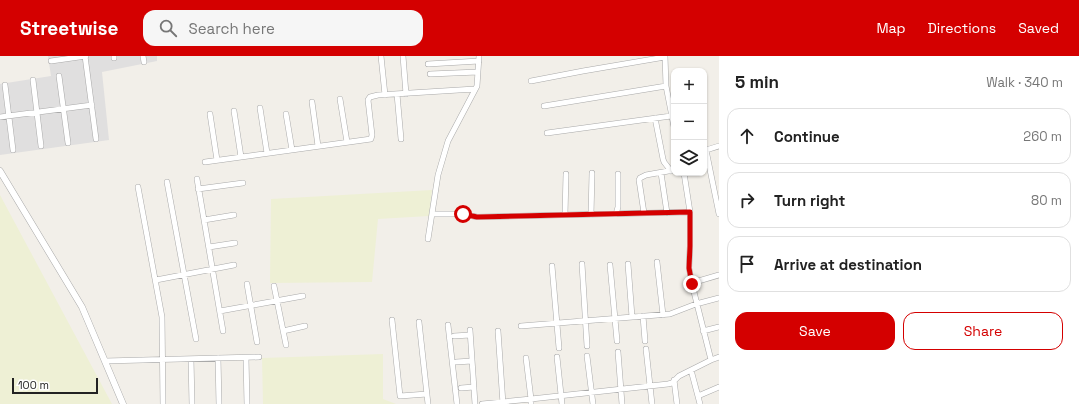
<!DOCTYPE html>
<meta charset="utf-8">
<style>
body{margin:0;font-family:"Space Grotesk",sans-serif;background:#f6f6f6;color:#222}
.controls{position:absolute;right:12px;top:12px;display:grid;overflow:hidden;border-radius:8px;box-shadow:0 1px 3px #0004}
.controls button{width:36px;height:36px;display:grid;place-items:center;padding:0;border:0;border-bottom:1px solid #e0e0e0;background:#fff;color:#222;font:20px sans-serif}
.scale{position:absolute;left:12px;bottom:10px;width:86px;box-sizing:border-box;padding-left:4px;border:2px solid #222;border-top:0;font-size:11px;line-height:14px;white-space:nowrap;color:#222;-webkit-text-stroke:3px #fff;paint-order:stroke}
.stop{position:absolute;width:12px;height:12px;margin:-9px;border:3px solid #d40000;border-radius:50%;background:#fff}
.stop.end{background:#d40000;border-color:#fff;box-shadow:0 1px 4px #0008}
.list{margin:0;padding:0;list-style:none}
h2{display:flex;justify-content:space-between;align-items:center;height:52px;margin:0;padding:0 16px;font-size:17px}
h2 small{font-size:13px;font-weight:400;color:#767676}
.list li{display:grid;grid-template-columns:26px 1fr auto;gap:12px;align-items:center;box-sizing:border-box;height:56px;margin:0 8px 8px;padding:0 8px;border:1px solid #e0e0e0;border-radius:12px}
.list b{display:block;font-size:15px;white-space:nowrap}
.list em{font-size:13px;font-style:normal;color:#767676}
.actions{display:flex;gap:8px;padding:12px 16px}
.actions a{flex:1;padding:9px 0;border:1px solid #d40000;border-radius:12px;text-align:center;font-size:14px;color:#d40000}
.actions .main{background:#d40000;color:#fff}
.icon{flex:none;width:22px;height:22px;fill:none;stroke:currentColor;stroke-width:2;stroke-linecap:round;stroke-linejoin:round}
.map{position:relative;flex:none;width:719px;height:348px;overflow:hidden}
header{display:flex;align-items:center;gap:24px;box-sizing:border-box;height:56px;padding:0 20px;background:#d40000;color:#fff}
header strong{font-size:19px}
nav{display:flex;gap:22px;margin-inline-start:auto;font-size:14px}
.search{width:280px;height:36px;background:#f6f6f6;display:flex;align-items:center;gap:10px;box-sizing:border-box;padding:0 14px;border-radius:12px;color:#767676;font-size:15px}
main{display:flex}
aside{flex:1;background:#fff}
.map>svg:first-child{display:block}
</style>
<header>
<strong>Streetwise</strong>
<div class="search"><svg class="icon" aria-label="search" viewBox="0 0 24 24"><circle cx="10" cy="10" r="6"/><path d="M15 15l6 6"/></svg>Search here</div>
<nav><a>Map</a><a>Directions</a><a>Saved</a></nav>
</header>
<main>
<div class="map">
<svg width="719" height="348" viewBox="0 0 719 348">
<rect width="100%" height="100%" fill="#f2efe9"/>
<path fill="#e0dfdf" d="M48 0H157V5L102 16 109 84 0 99V28L51 20Z"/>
<path fill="#eef0d5" d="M432 134 429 160 378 163 372 226 270 227 271 143Z
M0 139 112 348H0Z
M383 298V343L396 348H263L262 302Z"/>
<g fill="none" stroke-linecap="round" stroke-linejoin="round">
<g stroke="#a9a9a9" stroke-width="6">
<path id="minor" d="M85 0 96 83
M114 0V2
M143 0 144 6
M381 0 385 39
M403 0 406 38
M665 0 666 30 674 71
M51 5 86 0
M428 8 479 5
M430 18 478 16
M59 20 68 87
M33 24 41 90
M531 25 583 15 665 1
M5 29 13 94
M397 38 401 83
M340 43 347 86
M312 46 318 90
M544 50 666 30
M260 52 267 97
M234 55 241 101
M210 58 217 104
M286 58 292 94
M0 61 92 49
M655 62 663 103 664 106 671 115
M547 77 671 60
M704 94H706L719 158
M706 94 719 90
M205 106 371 83 372 79 368 44 370 41 378 39 475 33
M661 117 667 157
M684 117 690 156V190L689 212 692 228
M197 123 223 275
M167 126 196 283
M138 131 162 261 163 348
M198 133 243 127
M644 157 639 124 640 122 646 119 674 114
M432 158H463L477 161 690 156
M616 158 618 151V118
M565 159 566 118
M591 159 592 117
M204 164 234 159
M428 183 438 119 448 85 477 30 479 0
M209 191 235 187
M657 206 663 259
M582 208 587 290
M628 208 632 261
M610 209 617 285
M552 210 559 292
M156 224 234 209
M247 228 257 286
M274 230 286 289
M220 255 303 240
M643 260 645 285
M392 264 400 340 427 338
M419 266 428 348
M448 269 457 348
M521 270 670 258 696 248 719 242
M470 274 475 348
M283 275 305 270
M498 275 503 348
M703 275 719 271
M454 280 470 279
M646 293 652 348
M618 296 622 348
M587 300 593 348
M557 301 562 348
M218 302 219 348
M246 302 247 348
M191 303 192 348
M711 304 719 301
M105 305 259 301
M456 306 472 305
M691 314 700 348
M674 324 677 348
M461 332 474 331
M698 340 719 331
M482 348 531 343 526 302
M531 348V343L668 328 672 327 679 320 711 304 692 228 695 226 719 219"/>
</g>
<g stroke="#a9a9a9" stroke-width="7">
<path id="tertiary" d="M0 115 82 251 123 348"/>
</g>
<use href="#minor" stroke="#fff" stroke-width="5"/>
<use href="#tertiary" stroke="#fff" stroke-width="6"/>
</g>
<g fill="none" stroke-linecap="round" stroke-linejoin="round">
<path stroke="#d40000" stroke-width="5" d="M463 158 477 161 690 156V190L689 212 692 228"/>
</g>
</svg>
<div class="controls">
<button>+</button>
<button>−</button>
<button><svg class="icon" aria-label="layers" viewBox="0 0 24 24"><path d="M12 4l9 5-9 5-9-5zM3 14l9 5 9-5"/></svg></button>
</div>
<div class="scale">100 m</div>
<div class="stop" style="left:463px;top:158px"></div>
<div class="stop end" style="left:692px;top:228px"></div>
</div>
<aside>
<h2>5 min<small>Walk · 340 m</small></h2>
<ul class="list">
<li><svg class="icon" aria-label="ahead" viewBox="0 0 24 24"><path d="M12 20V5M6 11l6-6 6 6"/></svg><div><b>Continue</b></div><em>260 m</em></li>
<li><svg class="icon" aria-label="right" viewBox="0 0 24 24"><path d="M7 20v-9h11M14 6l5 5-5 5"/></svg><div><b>Turn right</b></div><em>80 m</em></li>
<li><svg class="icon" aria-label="arrive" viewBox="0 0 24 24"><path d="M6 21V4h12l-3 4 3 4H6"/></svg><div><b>Arrive at destination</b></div></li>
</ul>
<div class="actions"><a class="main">Save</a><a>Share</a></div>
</aside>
</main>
